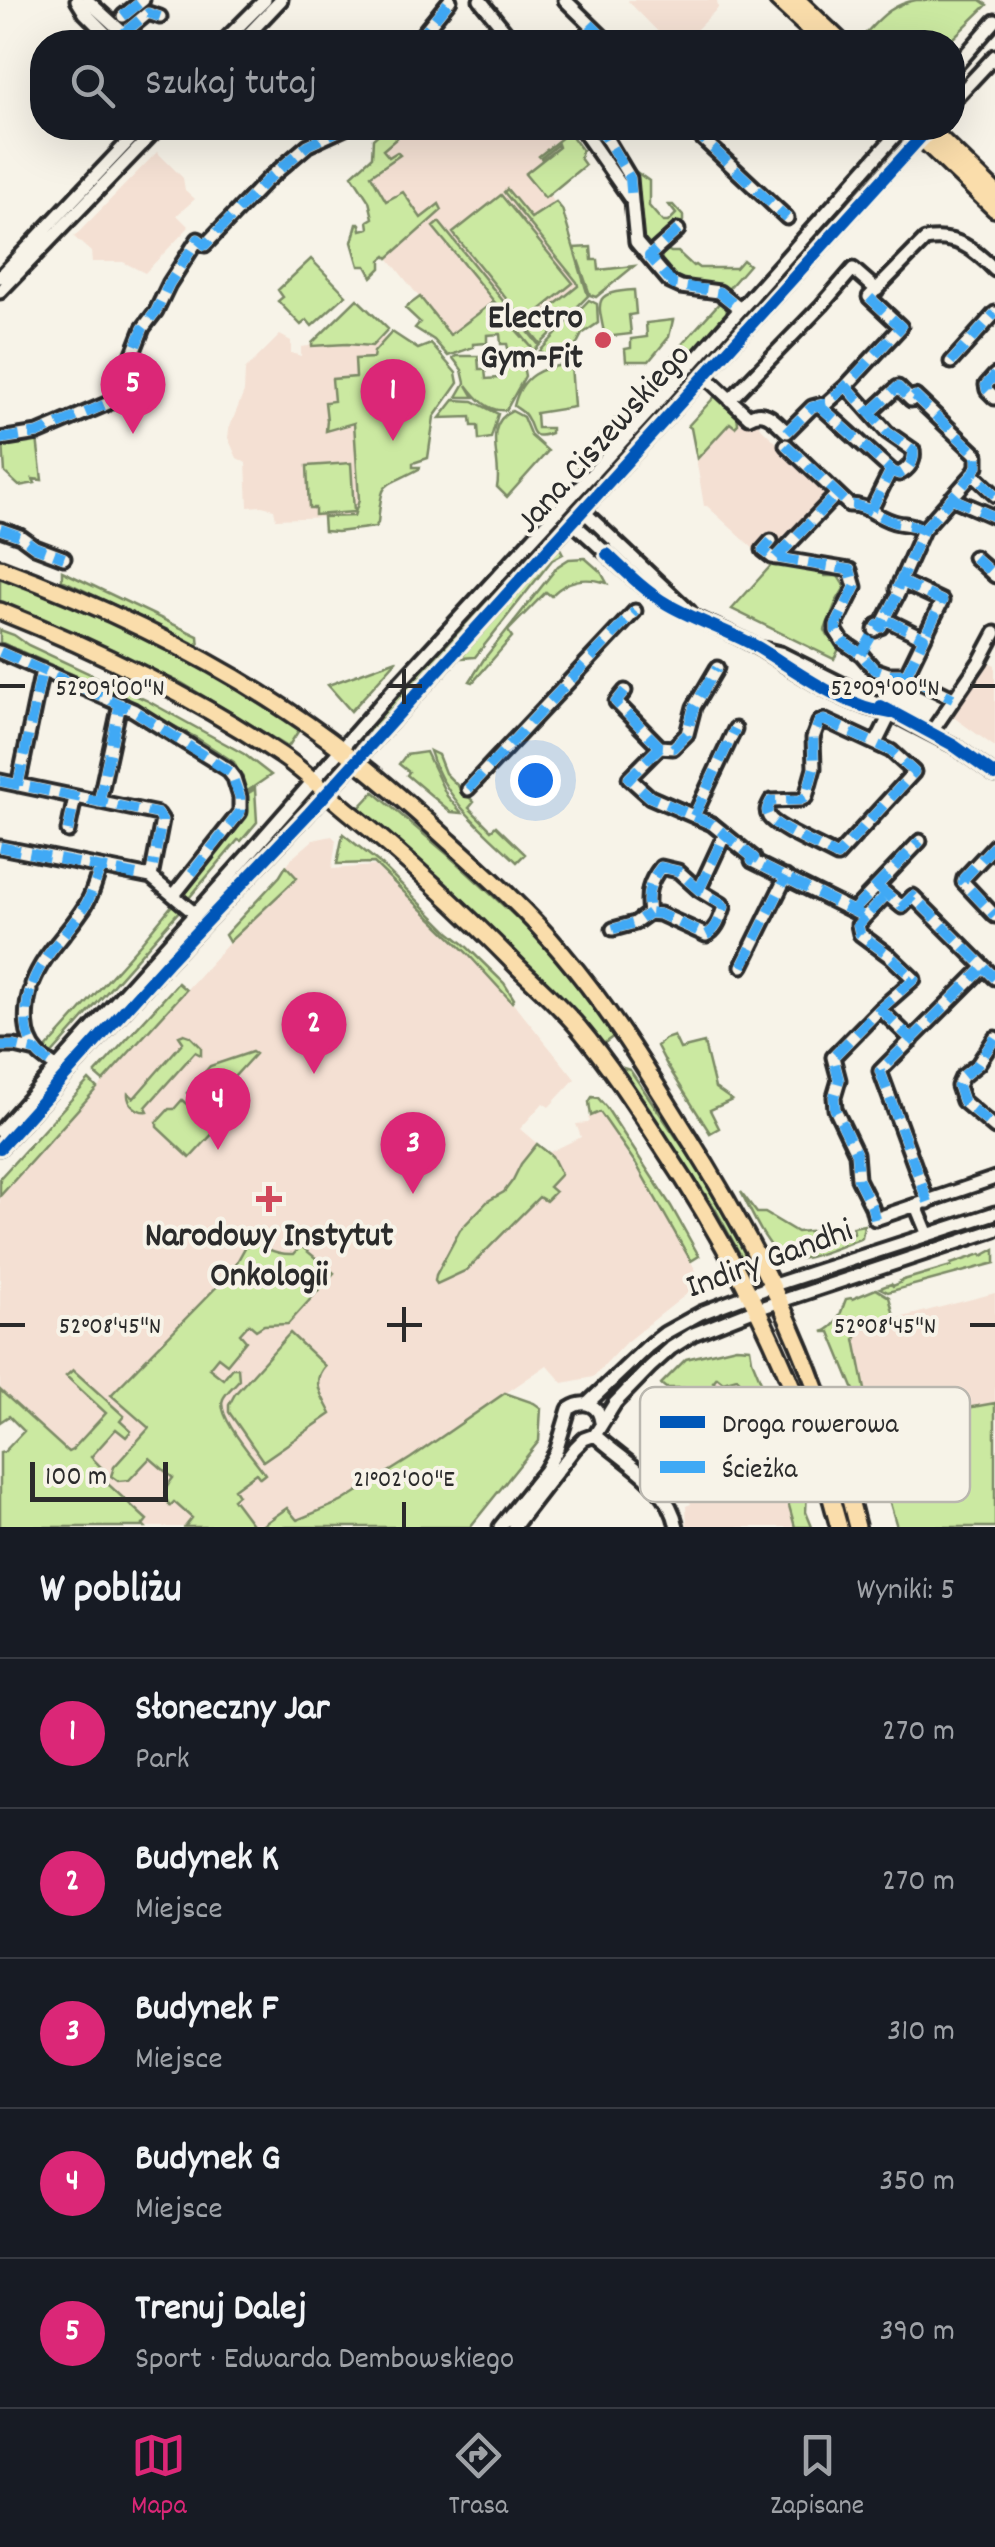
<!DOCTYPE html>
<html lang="pl">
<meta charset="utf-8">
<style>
body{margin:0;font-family:Dekko,sans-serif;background:#242831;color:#f1f3f6}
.scale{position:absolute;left:30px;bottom:25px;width:138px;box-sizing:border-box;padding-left:10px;border:5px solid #2b2b2b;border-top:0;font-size:28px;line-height:35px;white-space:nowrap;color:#2b2b2b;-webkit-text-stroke:8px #f7f3e8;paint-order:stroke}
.you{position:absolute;left:535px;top:780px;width:35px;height:35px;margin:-25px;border:8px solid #fff;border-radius:50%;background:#1a73e8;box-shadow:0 0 0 15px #1a73e833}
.badge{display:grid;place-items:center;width:65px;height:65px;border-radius:50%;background:#db2777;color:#fff;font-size:32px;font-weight:700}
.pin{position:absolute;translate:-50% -82px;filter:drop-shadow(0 2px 5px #0008)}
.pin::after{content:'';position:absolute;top:52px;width:35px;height:30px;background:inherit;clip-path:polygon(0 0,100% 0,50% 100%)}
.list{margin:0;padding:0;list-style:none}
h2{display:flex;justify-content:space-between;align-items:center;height:130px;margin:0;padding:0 40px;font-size:42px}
h2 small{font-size:32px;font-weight:400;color:#9ea1a6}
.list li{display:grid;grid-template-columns:65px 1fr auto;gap:30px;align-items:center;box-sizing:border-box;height:150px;padding:0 40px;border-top:2px solid #363941}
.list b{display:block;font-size:38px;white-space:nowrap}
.list p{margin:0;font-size:32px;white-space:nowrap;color:#9ea1a6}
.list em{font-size:32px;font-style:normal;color:#9ea1a6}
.icon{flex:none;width:55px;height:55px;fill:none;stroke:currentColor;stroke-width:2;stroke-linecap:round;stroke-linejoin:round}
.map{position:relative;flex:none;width:995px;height:1527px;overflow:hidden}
.search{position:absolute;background:#171b24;box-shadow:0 10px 40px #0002;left:30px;right:30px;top:30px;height:110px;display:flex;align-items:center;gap:25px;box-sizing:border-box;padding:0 35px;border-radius:40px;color:#9ea1a6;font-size:38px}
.sheet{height:880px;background:#171b24}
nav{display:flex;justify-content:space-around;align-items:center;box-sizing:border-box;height:140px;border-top:2px solid #363941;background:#171b24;font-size:28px;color:#9ea1a6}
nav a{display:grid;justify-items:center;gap:5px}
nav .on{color:#db2777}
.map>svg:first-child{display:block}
</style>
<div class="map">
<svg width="995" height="1527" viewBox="0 0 995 1527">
<rect width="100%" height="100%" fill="#f7f3e8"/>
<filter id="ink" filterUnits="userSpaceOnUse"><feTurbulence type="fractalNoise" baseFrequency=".01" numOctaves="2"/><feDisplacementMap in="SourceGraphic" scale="20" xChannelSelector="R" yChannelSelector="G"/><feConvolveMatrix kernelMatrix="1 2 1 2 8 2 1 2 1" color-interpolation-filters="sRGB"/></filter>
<g filter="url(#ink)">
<path fill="#f4e0d3" d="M629 0H717L718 8 684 42H668L628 1Z
M399 128H566L582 150 580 158 585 165 549 195 560 209 568 244 588 297 533 351 511 324 450 336 370 235 380 215 363 175 383 149 404 134Z
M157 152 183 178 185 190 195 199 177 215 189 227 145 273 123 262H92L91 252 74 237Z
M347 309H358L390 345 354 423 359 501 354 516 276 519 274 509 262 506 248 507 246 463 237 458 228 438 229 429 244 392 245 370 280 335 291 341V353L301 356V347L309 346Z
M737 413 750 423 756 418 759 426 780 446 782 444 828 488 825 492 831 497 768 562 707 506H704L691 428 688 426Z
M989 662 995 665V747L949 714 980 668Z
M332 836 336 840 332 869 375 866 467 953 518 1009 575 1079 549 1107 543 1103 520 1129 548 1153 581 1137 576 1124 588 1123 590 1121 588 1118 599 1111 658 1201 702 1282 626 1342 593 1377 563 1383 547 1365 411 1458 341 1502 281 1527H131L0 1409V1196L227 945 296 878 286 866 291 859 313 840Z
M995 1293V1403L915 1417 914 1411 871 1421 855 1339 861 1328Z
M717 1377H737L750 1394V1399L772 1449 780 1478 784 1480 795 1527H687L686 1506 691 1504 685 1488 687 1482 700 1478 703 1470 761 1456 757 1443 752 1440 733 1444 724 1438 703 1461 679 1436 680 1425 678 1422 684 1412 674 1403 687 1389 703 1402V1394L717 1386 713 1382Z"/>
<path fill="#cbe9a1" stroke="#7b8a66" stroke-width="2.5" d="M916 0H980L987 5 949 42H863L860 39C879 20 889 5 916 0Z
M384 129 387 134 395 135 397 138 383 150 389 157 397 152 400 155 371 175 386 201 403 192 421 218 439 204 442 210 388 258 386 256 381 260V268L372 277 366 266H359L352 242 357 224H360L361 230 369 228 368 221 373 218 369 201 352 175 372 157 373 139Z
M569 132 582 150 580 158 585 165 545 198 525 174 559 147 558 144 541 158 539 156Z
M635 171 649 181V206L663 222H668L676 214 669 205H673L683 216V221C673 232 662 249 647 248L640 240 632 175Z
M507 189 531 218 556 202 562 209 588 296 529 356 510 357 507 344H501L500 334 487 335V343L473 344V347L448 356 434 340 415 328 420 322 405 308 420 297 450 335 492 303 533 349 433 227 439 222 538 344 540 343 527 327 578 286 577 282 504 192Z
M501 195 573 283 525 322 453 233Z
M591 247 592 260H598L599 270 634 266 596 297 590 295 574 248Z
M664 248 671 252H678L693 266 695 265 699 268H736L743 260 749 265 728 289C696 289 681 287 660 263Z
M311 259 346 295 312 326 307 320 301 325 278 301 283 297 278 290Z
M634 290 636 314 629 315 631 334 605 337C597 299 593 293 634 290Z
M357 299 388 329 372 346 347 344 312 346V343Z
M589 300 597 304 598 323 582 334 568 361 559 362 540 351Z
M722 300 727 306 726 316 585 471 574 464Z
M673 320 669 337 649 361H626L625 349 631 348V339L647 337 646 323Z
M392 332 418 349 431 344 456 373 458 383 434 417 428 458 413 463V467H420L419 469C382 489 382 478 378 523L375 527 337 532 324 531 323 517 354 516 359 500 354 423 326 431 327 420 325 402 334 401 332 379 356 377 355 359 373 358 374 352Z
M456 356H478L479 369H485L486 379 499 378 498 361 522 360 525 376 506 410C489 413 476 397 467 385L474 397H457L465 383 462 370 453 358Z
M571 364 574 407 536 413 537 428H551V433C528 441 535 429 526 416 523 411 518 409 514 406 521 375 541 367 571 364Z
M718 393 737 413 738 424 735 427 730 423 697 459 691 428 688 426Z
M454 400 473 401 498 414 491 438 479 440 478 426H472L471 417 440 418Z
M512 411 523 417 531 436 548 451 507 497 497 487C503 462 481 425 512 411Z
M37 438 42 480 33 479 35 483 19 486 5 473 3 442Z
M351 463 354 512 315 515V508H309L307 466Z
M544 532 550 537 372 735 367 730Z
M559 546 563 554 552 560 475 657 461 658 482 631Z
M585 558 601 572 607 583C585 576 567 579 551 596L546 592 508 631 512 637 473 682 470 681 484 659 558 566 569 559Z
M775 561 812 566 814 571 822 572 825 576H838L845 587 836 602 842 606 835 605 825 630 828 636 835 638 841 645 834 659 732 609Z
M62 571 198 636 199 649 148 621 62 580Z
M0 575C71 603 139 634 206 671 238 689 268 710 299 730L288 747 182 683 0 601Z
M0 630 14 635 28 645 146 700 244 754 271 775 246 792 234 762 197 738 97 685 0 642Z
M397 660 351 711 328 685Z
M430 751 438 755 445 773 474 802 469 808 491 830 496 826 525 854 517 862C481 828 444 799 430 751Z
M426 752 447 796 462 813 451 812 407 775 409 772 399 764 406 755Z
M255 789 257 822 241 841 238 840 189 898 182 892 244 816 248 810 247 794Z
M374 792 447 854 531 931 571 978 614 1036 603 1044 557 992 446 883 359 808Z
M343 834 382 865 449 932 464 944 504 983 514 999 512 1002 467 953 374 863 337 864Z
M286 866 297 878 229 942 225 935 280 876Z
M173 904 180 910 49 1057 43 1052 141 943Z
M178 983 186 990 103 1081 95 1074Z
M184 1034 190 1036 201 1047V1055L195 1052 146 1107 148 1111C138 1113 127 1104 128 1093L134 1098 183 1042 179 1036Z
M674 1036 680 1049 704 1043 715 1088 732 1100 710 1110 719 1128 710 1133 667 1065 657 1046 665 1039Z
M252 1052 255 1054 214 1099 231 1114 226 1119 221 1115 216 1120 187 1093 210 1066Z
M623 1068 630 1070 700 1172 749 1261 745 1263 714 1207 621 1070Z
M89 1080 97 1088 0 1196V1178Z
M592 1097 598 1098 606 1107 671 1206 699 1256 691 1261 636 1164 600 1112 591 1116 589 1102Z
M182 1100 216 1130 190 1158 157 1127V1122L169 1109H174Z
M537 1144 552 1156 561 1174 549 1187 555 1192 546 1201 539 1197 467 1270 437 1284 435 1281 436 1275 460 1230 488 1201 504 1192 513 1180 521 1164Z
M741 1192 757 1213H765L797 1232 842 1228 844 1235 854 1233 853 1227 864 1225 862 1238C846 1244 800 1265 785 1258 767 1250 750 1209 741 1192Z
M995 1218V1224L805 1289 803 1282Z
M249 1233C263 1247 272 1255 294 1254L301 1246 334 1273 288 1324 264 1325 256 1330 249 1324 240 1334 246 1341 227 1364 218 1357 209 1368 223 1379 232 1368H238L239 1380C234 1386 226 1392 223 1399 216 1416 255 1459 265 1474L260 1478 256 1473 234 1489 238 1495 233 1499 254 1527H185L192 1518 174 1502 170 1506C162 1494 165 1488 173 1478L150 1458 129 1480 118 1481 111 1476 114 1467 149 1428 111 1395 232 1271 248 1242Z
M995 1249V1263L888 1292 880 1288 891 1284 893 1286 900 1283V1281L951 1266V1264L981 1254 982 1256Z
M876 1289 889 1297 895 1319 861 1328 855 1339 871 1420H875V1418L914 1411 916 1417 995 1403V1527H897L865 1417 830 1332H823C840 1324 840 1313 846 1299L851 1298 852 1299Z
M290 1333 325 1366C310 1382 323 1397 331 1414L263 1461 229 1412V1405L235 1394Z
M736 1347 750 1348 752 1360 788 1448 780 1449 773 1447 772 1449 768 1445 750 1399V1394L737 1378 723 1382 717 1377 713 1382 717 1386 711 1394 707 1391 704 1394 707 1398 703 1403 684 1388H666L661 1384 686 1359Z
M73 1370 124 1416 120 1421 131 1431 126 1437 116 1429 91 1457 102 1468 97 1474 147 1520 143 1525 145 1527H0V1453L4 1452 24 1431 9 1416 0 1422V1390L68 1452 72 1450 106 1413 66 1376Z
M505 1393 534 1403 541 1408 539 1441 470 1527H260L287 1508 297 1520 341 1502 411 1458Z
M797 1470 807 1490 806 1512 812 1527H795L786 1495H779L784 1493 781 1481Z"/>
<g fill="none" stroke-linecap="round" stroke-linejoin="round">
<g stroke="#2b2b2b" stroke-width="19">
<path id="minor" d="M77 0 85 13 114 42
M87 0 133 42
M480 0 514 42
M565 0 608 42
M123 16 143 0
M124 33 148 13 160 17
M223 42 265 0
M241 42 281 0
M416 42 450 0
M952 70 995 21
M952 102 995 56
M581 128 632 201 636 242 670 282 681 287 719 292 740 309
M591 128 605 136 630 178 632 201
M691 128 787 218
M649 256 678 230
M0 277 141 128
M0 292 158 128
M951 362 995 313
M704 375 749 417C765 407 775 421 787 432L812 407 827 403 846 386 901 327 869 297 925 240C956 234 974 249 995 270
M995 375 986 385 987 390 995 398
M730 400 822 305 853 269 877 290
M819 405 893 472 899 474C909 469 915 461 913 450L887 432 846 386
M870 413 898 387 911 400 915 396 977 455V466L973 474 995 495
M0 439 38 433 111 402 126 371 143 328 156 311 169 284 198 239 205 245 266 181 308 145 345 128
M786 445 849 505C867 504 880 520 898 523 910 525 911 524 923 530L897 589 900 590 885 619 924 638 906 675
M951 498 995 517
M580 508 690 612
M871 510 891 470
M569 520C597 542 621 570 650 592 683 616 724 627 760 649 800 673 843 706 891 713
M0 529 20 536 35 547 64 558
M923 530 973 474
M771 541 763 550 772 557 850 570 855 587 836 625V631L843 642 861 654 874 669 888 674H904L953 698
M974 557 995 576
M776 558 837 494
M900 581 942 601 924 638
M875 630 878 625 881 627 885 619
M763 649 780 653 844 685 891 713 953 745 995 775
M0 652 133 710 227 769 234 778 240 797V812L174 895
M625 691 616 702 660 747 673 748 687 734 694 707 717 668
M824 720 891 751 914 772 837 856C823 848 776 828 769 817 765 810 768 807 771 801L800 800 806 797 814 768 813 738 819 722Z
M931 733 980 661 995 633
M876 743 891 713
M660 747 629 778 650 797 712 824 754 858 752 861 865 917 886 895
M0 781 158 814 162 820 151 877
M18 785 42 670
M468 789 635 611
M99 802 120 704
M694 816 735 729
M68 831 75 797
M995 845 964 878 963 882 995 916
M0 847 151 877 199 917
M661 867 678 871 699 890 722 904 724 907C720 918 717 930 706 935L660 914 649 913C646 894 649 882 661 867Z
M877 886 902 907 913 896 995 978
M699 890 725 834
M853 911 920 841
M865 917 858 925 860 934 891 957 914 979 880 1009 833 1057 839 1080 834 1097 835 1109 856 1153 858 1179 872 1207 875 1219 995 1178
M613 929 635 923 649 913
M742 966 786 877
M32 984C43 955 64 937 81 912 91 899 95 883 100 868
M30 991C25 1010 23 1037 38 1053 43 1059 51 1063 57 1068
M880 1009 912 1040
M995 1038 978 1064 962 1077 958 1086 963 1101 995 1128
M0 1046H15L36 1051
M0 1131 248 855 392 691 646 415 902 128
M0 1148 167 963 309 813 923 134
M928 1202 880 1071 981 970
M916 1206 928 1235
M588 1403 647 1347 665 1333 701 1313 780 1283 995 1213
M595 1435C625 1463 669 1484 677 1527
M500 1527 545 1471 556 1452 569 1409C584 1399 599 1404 601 1422
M514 1527 575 1448 584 1439 595 1435 615 1403 650 1367 671 1348 693 1334 751 1311 995 1230"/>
</g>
<g stroke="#2b2b2b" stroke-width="22">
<path id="major" d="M778 0 823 42
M797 0 841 42
M911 128 995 209
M929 128 995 192
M0 568C116 611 228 665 328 739 370 770 411 806 449 841 489 877 528 912 562 953 608 1007 645 1067 682 1127 743 1222 797 1324 831 1432 841 1463 849 1495 857 1527
M0 611C98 650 195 697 282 756 307 773 328 795 352 814 411 862 466 914 519 968 539 987 560 1006 578 1027 609 1064 635 1104 661 1144 740 1262 803 1389 839 1527"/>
</g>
<use href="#minor" stroke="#f7f3e8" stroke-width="11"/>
<use href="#major" stroke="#faddab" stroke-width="15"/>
<path stroke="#3fa9f5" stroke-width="10" stroke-dasharray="20 10" stroke-linecap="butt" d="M123 16 143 0
M590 24 608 42
M124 33 148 13 160 17
M416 42 450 0
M591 128 605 136 630 178 632 201
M691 128 787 218
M678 230 649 256 674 285 719 292 740 309
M951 362 995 313
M995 375 986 385 987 390 995 398
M819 405 893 472 899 474C909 469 915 461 913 450L887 432 846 386
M870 413 898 387 911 400 915 396 977 455V466L973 474 995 495
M787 432 812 407 827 403 846 386 901 327 869 297
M0 439 38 433 111 402 126 371 143 328 156 311 169 284 198 239 205 245 266 181 308 145 345 128
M786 445 849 505C867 504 880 520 898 523 910 525 911 524 923 530L897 589 900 590 885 619 924 638 906 675
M951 498 995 517
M871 510 891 470
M0 529 20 536 35 547 64 558
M923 530 973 474
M771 541 763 550 772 557 850 570 855 587 836 625V631L843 642 861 654 874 669 888 674H904L953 698
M974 557 995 576
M776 558 837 494
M900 581 942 601 924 638
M0 652 133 710 231 773 240 797V812L191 874
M861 654 878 625 881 627 885 619
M625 691 616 702 660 747 673 748 687 734 694 707 717 668
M824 720 891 751 914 772 837 856C823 848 776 828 769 817 765 810 768 807 771 801L800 800 806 797 814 768 813 738 819 722Z
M660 747 629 778 650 797 712 824 754 858 752 861 865 917 886 895
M0 781 158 814 162 820 153 866
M18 785 42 670
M468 789 635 611
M99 802 120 704
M694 816 735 729
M68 831 75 797
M995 845 964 878 963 882 995 916
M0 847 136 875
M661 867 678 871 699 890 722 904 724 907C720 918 717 930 706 935L660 914 649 913C646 894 649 882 661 867Z
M877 886 902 907 913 896 995 978
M699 890 725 834
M853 911 920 841
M865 917 858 925 860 934 891 957 914 979 880 1009 833 1057 839 1080 834 1097 835 1109 856 1153 858 1179 872 1207 875 1219
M613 929 635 923 649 913
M742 966 786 877
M32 984C43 955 64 937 81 912 91 899 95 883 100 868
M30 991C25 1010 23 1037 38 1053 43 1059 51 1063 57 1068
M880 1009 912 1040
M995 1038 978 1064 962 1077 958 1086 963 1101 995 1128
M0 1046H15L36 1051
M928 1202 880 1071 981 970"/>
<g stroke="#f7f3e8" stroke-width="19">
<path id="cycleway" d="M607 554C626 572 645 591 667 604 696 621 730 631 759 648 800 673 842 706 891 713
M881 706 953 745 995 775
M0 1148 167 963 309 813 929 128"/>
</g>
<use href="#cycleway" stroke="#0057b8" stroke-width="12"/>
</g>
</g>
<path fill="none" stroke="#2b2b2b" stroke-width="4" d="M404 669V704M0 686H25M387 686H422M970 686H995M404 1307V1342M0 1325H25M387 1325H422M970 1325H995M404 1502V1527"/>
<g fill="#d1495b" stroke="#f7f3e8" stroke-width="4">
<circle cx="603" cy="340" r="10"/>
<path d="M264 1184h10v10h10v10h-10v10h-10v-10h-10v-10h10z"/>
</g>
<g text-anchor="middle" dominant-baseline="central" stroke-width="8" stroke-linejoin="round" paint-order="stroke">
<g font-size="35" font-weight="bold" fill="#2b2b2b" stroke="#f7f3e8" text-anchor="end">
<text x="583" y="320">Electro<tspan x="583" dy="40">Gym-Fit</tspan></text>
<text x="269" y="1238" text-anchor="middle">Narodowy Instytut<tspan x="269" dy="40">Onkologii</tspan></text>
</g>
<g font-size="35" fill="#2b2b2b" stroke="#f7f3e8">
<text transform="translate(605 440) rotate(-48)">Jana Ciszewskiego</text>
<text transform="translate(770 1261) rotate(-20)">Indiry Gandhi</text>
</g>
</g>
<rect x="640" y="1387" width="330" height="115" rx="15" fill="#f7f3e8" stroke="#bab7af" stroke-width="2.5"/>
<rect x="660" y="1416" width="45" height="12" fill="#0057b8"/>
<rect x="660" y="1461" width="45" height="12" fill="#3fa9f5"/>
<g font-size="28" fill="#2b2b2b">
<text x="722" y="1432">Droga rowerowa</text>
<text x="722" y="1477">Ścieżka</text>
</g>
<g font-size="25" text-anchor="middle" fill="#2b2b2b" stroke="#f7f3e8" stroke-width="8" stroke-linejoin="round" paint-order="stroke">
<text x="110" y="695">52°09'00"N</text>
<text x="885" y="695">52°09'00"N</text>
<text x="110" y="1333">52°08'45"N</text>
<text x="885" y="1333">52°08'45"N</text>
<text x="404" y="1486">21°02'00"E</text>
</g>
</svg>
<div class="scale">100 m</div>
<div class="you"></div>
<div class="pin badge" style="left:393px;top:441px">1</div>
<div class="pin badge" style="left:314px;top:1074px">2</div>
<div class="pin badge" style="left:413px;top:1194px">3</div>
<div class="pin badge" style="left:218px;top:1150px">4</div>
<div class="pin badge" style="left:133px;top:434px">5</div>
<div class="search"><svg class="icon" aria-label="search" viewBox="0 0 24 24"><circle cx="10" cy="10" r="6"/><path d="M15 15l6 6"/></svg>Szukaj tutaj</div>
</div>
<section class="sheet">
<h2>W pobliżu<small>Wyniki: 5</small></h2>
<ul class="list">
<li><span class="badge">1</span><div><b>Słoneczny Jar</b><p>Park</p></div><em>270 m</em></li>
<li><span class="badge">2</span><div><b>Budynek K</b><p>Miejsce</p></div><em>270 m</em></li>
<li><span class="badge">3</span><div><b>Budynek F</b><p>Miejsce</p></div><em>310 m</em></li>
<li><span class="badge">4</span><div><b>Budynek G</b><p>Miejsce</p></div><em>350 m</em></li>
<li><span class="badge">5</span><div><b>Trenuj Dalej</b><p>Sport · Edwarda Dembowskiego</p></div><em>390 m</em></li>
</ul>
</section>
<nav>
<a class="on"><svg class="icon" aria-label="map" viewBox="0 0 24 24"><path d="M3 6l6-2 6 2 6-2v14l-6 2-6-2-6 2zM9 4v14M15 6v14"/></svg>Mapa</a>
<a><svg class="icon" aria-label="directions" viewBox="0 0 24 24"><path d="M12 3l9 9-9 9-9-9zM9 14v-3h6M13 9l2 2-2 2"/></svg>Trasa</a>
<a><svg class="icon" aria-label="saved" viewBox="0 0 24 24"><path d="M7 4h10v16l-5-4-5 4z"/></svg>Zapisane</a>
</nav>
